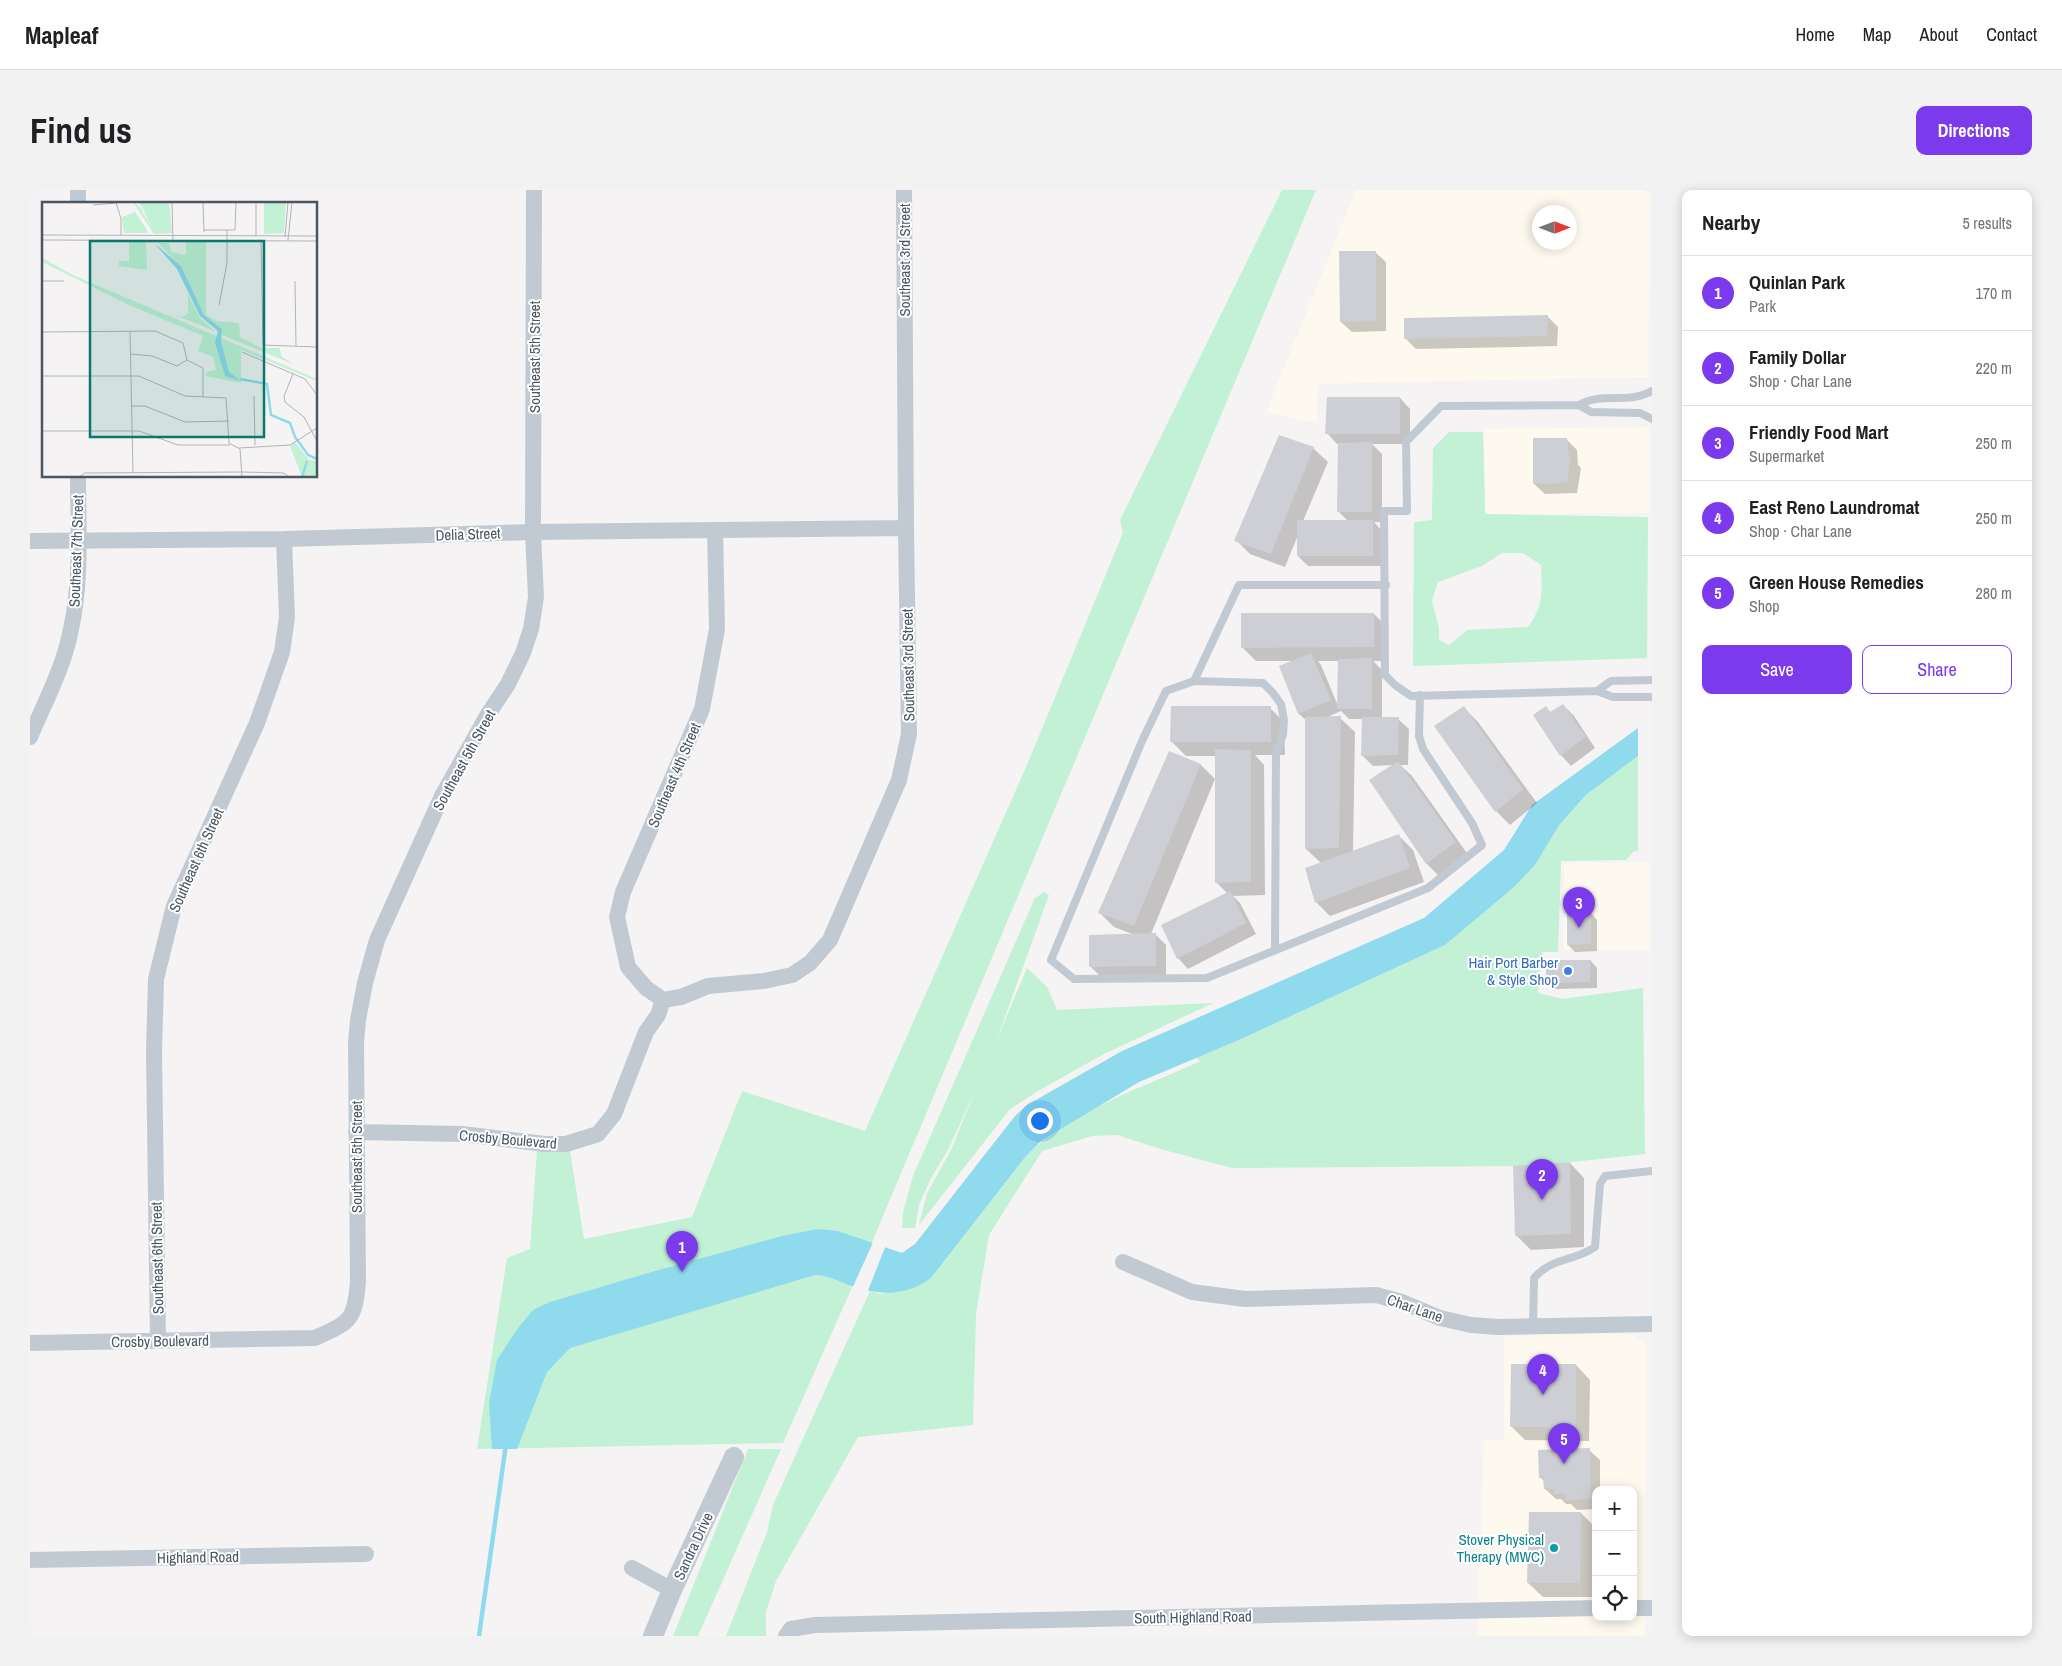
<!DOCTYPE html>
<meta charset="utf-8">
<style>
body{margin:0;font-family:"Archivo Narrow",sans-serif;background:#f2f2f2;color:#202124}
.controls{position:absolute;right:15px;bottom:15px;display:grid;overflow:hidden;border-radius:10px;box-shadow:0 2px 12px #0003}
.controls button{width:45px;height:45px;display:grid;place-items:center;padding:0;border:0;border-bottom:1px solid #e0e0e0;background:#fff;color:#202124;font:25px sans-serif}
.compass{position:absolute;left:1502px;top:15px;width:45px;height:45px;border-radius:50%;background:#fff;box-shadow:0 2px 12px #0003;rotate:90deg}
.you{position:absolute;left:1009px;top:930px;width:18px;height:18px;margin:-12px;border:4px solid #fff;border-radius:50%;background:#1a73e8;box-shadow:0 0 0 8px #1a73e833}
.badge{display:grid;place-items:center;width:32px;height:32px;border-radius:50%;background:#7c3aed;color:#fff;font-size:16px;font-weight:700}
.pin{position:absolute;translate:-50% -41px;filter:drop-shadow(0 1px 2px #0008)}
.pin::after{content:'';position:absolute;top:26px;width:18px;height:15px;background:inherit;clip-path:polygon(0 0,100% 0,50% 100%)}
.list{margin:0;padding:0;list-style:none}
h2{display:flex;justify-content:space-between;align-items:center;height:65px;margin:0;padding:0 20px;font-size:21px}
h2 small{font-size:16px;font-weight:400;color:#757577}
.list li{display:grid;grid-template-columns:32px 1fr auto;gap:15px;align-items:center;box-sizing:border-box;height:75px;padding:0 20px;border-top:1px solid #e0e0e0}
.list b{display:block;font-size:19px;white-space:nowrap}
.list p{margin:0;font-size:16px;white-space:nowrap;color:#757577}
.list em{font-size:16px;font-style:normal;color:#757577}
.actions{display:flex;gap:10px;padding:15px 20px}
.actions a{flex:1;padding:11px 0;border:1px solid #7c3aed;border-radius:10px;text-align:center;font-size:18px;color:#7c3aed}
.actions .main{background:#7c3aed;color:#fff}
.icon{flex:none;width:28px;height:28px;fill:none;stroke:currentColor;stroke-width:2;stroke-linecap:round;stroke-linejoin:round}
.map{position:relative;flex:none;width:1622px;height:1446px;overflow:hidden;border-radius:10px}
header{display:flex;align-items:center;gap:30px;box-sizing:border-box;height:70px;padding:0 25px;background:#fff;border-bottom:1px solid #e0e0e0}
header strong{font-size:24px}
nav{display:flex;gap:28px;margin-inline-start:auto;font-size:18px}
.intro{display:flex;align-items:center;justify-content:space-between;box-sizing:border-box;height:120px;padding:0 30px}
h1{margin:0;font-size:35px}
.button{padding:12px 22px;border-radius:10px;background:#7c3aed;color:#fff;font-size:18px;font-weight:700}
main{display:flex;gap:30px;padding:0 30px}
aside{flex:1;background:#fff;border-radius:10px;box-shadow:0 2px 12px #0003}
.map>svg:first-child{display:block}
</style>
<header>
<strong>Mapleaf</strong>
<nav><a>Home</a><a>Map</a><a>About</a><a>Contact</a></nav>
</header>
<div class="intro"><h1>Find us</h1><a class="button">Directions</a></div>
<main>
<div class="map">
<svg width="1622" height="1446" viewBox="0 0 1622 1446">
<rect width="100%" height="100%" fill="#f5f3f3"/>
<path fill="#fdf9ef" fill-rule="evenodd" d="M1326 0H1620L1618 187 1288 194 1287 233 1236 222ZM1510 22H1540V52H1510Z
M1619 237V323L1456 324 1454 239Z
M1619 672 1620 760H1534V673Z
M1598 1144 1617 1154 1615 1446H1447L1454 1250H1474V1146ZM1566 1300H1603V1427H1566Z"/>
<path fill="#c3f1d5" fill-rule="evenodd" d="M1252 0H1286L842 1052 753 1253 447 1259 477 1068 500 1059 507 959 540 961 554 1049 662 1027 712 901 835 941 997 575 1093 343 1090 330Z
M1419 242H1453L1455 324 1618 327 1617 468 1383 476 1384 332 1402 330 1403 258ZM1472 363H1493L1511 375C1512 402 1514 415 1498 437L1437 440 1419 455 1409 450V438L1402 411 1408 392 1452 376Z
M1608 566V661L1603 662 1596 670 1531 671 1528 762H1512L1508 803 1532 809 1613 798 1615 964 1506 976 1202 978 1134 960 1087 945 1062 946 1012 961 959 1045 946 1124 943 1235 828 1247 746 1391 736 1422V1446H696L737 1342 743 1315 840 1101 850 1104 901 1088 996 966C1040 921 1114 897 1171 871L1165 868 1209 850 1415 755 1505 675 1530 634 1556 605Z
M1014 702 1019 705 967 849 997 778 1017 797 1027 820 1183 813 1072 865 1008 901 980 919 889 1035 897 1003 921 960 945 901 918 960 901 988 889 1015 885 1038H872L873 1022 883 986 1000 719 1004 709Z
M718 1259H751L668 1446H643Z"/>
<path fill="#90daee" d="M1608 538V566L1556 605 1530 634 1505 675 1484 697 1415 755 1209 850 1109 892 1011 951 996 966 901 1088C877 1106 850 1106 822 1096 809 1092 799 1085 785 1085L540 1158 517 1182 487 1259H462L459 1213 467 1170 488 1138 503 1120 520 1112 625 1081 752 1046 788 1039 808 1041 872 1063 885 1054 985 926 997 915 1092 861 1394 728 1474 660 1502 615Z"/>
<path fill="#f5f3f3" d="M844 1050 856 1055 837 1103 822 1099Z"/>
<path fill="#0003" fill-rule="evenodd" d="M1345 62 1356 72V141L1322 142 1311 132Z
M1517 126 1528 137 1527 156 1386 159 1375 148Z
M1370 208 1380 219V254H1342L1352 264V332H1344L1353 342V376H1278L1268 366V345L1255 377 1220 364 1206 350 1249 246 1283 258 1298 272 1273 331H1318L1309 322V254H1307L1297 243Z
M1536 249 1547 260 1548 275 1551 278 1547 303 1515 304 1504 294Z
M1344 424 1358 438V471H1343L1352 480V528L1368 529 1379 539 1378 575H1370L1382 586 1439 666 1411 688 1397 674 1341 591 1363 575 1343 576 1332 565 1333 529H1319L1311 521 1295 528H1310L1325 542 1323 662 1369 646 1383 660 1394 692 1300 726 1286 712 1291 673 1276 659 1277 531 1269 524 1251 477 1264 471H1226L1212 457ZM1288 471H1309L1308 516 1291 475Z
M1533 515 1544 526 1565 558 1541 576 1531 565 1505 526 1516 518 1521 523Z
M1240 518 1254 532 1255 565H1225L1234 575 1235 705 1203 706 1210 713 1226 744 1158 779 1148 768 1198 704 1186 692V566H1156L1142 552Z
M1434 518 1448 532 1507 613 1480 635 1466 621Z
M1140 563 1171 575 1185 589 1121 744H1125L1136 755V786L1071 787 1060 776 1105 745 1084 737 1070 723Z
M1561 723 1567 730V761L1545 762 1538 755Z
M1561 771 1567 778V798L1524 799 1517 792Z
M1540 973 1554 988V1057L1501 1060 1487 1046Z
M1546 1175 1560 1190 1559 1251 1495 1250 1481 1236Z
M1559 1260 1570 1270V1300H1566V1319L1547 1320 1541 1314H1536L1531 1309H1526L1515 1299V1292L1510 1287Z
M1551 1323 1565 1337 1564 1407H1513L1498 1393Z"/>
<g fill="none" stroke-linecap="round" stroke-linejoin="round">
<path stroke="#90daee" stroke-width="4.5" d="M449 1446 476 1254"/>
</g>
<path fill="#cdcfd5" d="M1309 61H1346V131L1310 132Z
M1518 125 1517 146 1374 149V128Z
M1297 207H1370V244H1295Z
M1249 245 1284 257 1241 364 1204 351Z
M1503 248H1537L1539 266H1541L1537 293 1503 294Z
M1342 252V322H1307L1308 253Z
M1267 330H1343V366H1267Z
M1211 423H1344V457L1211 458Z
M1281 463 1301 510 1268 524 1249 476Z
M1342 468V519H1307L1308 469Z
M1533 514 1556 547 1530 566 1503 525 1516 516 1520 522Z
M1141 516H1241V552H1140Z
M1434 516 1493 599 1465 622 1404 536Z
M1311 526 1309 658 1275 659V527Z
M1332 527H1369L1368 565 1331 566Z
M1185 559 1221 560V692L1185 693Z
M1139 561 1171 574 1104 736 1068 723Z
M1368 571 1426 652 1396 674 1339 590Z
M1369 644 1380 678 1285 713 1275 678Z
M1200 701 1216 733 1147 769 1131 735Z
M1537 722H1561V754L1537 755Z
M1126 743V776L1059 777V745Z
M1516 770H1561L1560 792 1516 793Z
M1540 972 1541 1044 1485 1046 1483 976Z
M1481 1174H1546V1237H1480Z
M1560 1258 1561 1309 1536 1310V1304H1524V1299H1514L1513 1287 1509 1288 1508 1260Z
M1499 1322H1551L1550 1393H1497Z"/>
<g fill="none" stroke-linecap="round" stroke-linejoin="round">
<path stroke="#c1cad2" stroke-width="8" d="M1622 201C1597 215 1574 201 1549 215L1411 216 1376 252 1377 321H1354L1355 485 1365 495 1381 506 1567 501 1583 507H1622
M1549 215 1561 222 1610 223 1622 229
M1164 491 1209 395H1356
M1567 501 1581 491 1622 490
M1245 760 1246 563 1253 545 1254 530 1251 514 1243 503 1233 493 1164 491 1136 501 1112 551 1021 770 1044 789 1177 788 1398 698 1452 655 1442 633 1393 559 1389 546 1390 505
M1503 1136 1504 1088C1522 1067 1543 1072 1565 1057L1570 994 1575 986 1622 981"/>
<path stroke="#c1cad2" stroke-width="16" d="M48 0V14
M0 351 254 349 503 342 876 338
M0 547C15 512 34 477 41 439 52 390 48 337 48 286
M633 810 651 807 678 796 734 791 762 785 780 773 800 750 869 590 879 544 876 338 874 0
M633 810 616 798 598 777 587 727 593 702 672 519 687 439 685 340
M326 942 432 944 515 954H536L568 944 584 924 616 842 628 825 633 810
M1093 1072 1162 1102 1215 1109 1346 1105 1372 1112 1410 1128 1441 1135 1468 1137 1622 1134
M128 1151 124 862 126 789 144 716 227 533 252 462 257 427 254 349
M0 1153 285 1148C320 1132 325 1131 328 1091L326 853 328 830 335 793 347 750 412 606 457 526 478 494 493 463 501 439 506 407 503 342 504 0
M0 1370 336 1364
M602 1378 642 1400
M1603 1418H1622
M756 1446 761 1439 785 1435 1566 1418"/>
<path stroke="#c1cad2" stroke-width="20" d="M623 1446 642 1400 704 1267"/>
</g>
<circle fill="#3f7fe0" stroke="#fff" stroke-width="2" cx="1538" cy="781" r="5"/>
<circle fill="#0f9aa8" stroke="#fff" stroke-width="2" cx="1524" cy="1358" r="5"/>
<g text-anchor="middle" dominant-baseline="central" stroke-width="4" stroke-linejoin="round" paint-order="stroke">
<g font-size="15" fill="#4a5661" stroke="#fff">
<text transform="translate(874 70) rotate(-90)">Southeast 3rd Street</text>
<text transform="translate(504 167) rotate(-90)">Southeast 5th Street</text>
<text transform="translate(438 344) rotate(-2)">Delia Street</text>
<text transform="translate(46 361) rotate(-88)">Southeast 7th Street</text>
<text transform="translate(878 475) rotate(-91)">Southeast 3rd Street</text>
<text transform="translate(434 570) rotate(-61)">Southeast 5th Street</text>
<text transform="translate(644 585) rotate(-67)">Southeast 4th Street</text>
<text transform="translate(166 670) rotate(-66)">Southeast 6th Street</text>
<text transform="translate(478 949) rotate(5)">Crosby Boulevard</text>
<text transform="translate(326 967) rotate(-90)">Southeast 5th Street</text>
<text transform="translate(127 1068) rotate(-91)">Southeast 6th Street</text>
<text transform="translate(1385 1118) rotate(19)">Char Lane</text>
<text transform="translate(130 1151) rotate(-1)">Crosby Boulevard</text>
<text transform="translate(663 1356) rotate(-65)">Sandra Drive</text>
<text transform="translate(168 1367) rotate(-1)">Highland Road</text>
<text transform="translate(1163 1427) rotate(-1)">South Highland Road</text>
</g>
<g font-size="15" fill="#366cbe" stroke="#fff" text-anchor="end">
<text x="1528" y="772">Hair Port Barber<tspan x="1528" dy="17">&amp; Style Shop</tspan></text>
</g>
<g font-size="15" fill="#0d838f" stroke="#fff" text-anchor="end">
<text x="1514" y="1349">Stover Physical<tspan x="1514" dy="17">Therapy (MWC)</tspan></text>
</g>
</g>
<g transform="translate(12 12)">
<rect width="275" height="275" fill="#f5f3f3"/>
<path d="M91 0 99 6 102 13 109 25 100 5 96 0H127L130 31 112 32ZM222 0H244L242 31 222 32ZM93 10 105 28V31H82L80 15ZM87 40H104L105 68 77 64V59H87ZM144 40H164V113L174 119 197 121 198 135 219 146H238L239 154 251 162 180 133 179 126 162 113 139 64 116 41H127L129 50 144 53ZM0 56 31 73 275 177V179L199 148V181L163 174 164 170 174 168 171 155 156 149 161 134 87 103 0 60ZM146 92 158 116 173 129 133 113 141 115 146 111ZM253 240 267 258 275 259V274L260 275 248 244Z" fill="#c3f1d5"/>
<path d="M112 41 139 64 162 113 180 127 179 140 187 170 199 179 183 174 173 140 176 129 158 114 135 67Z" fill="#90daee"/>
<path fill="none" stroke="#90daee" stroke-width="2.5" d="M198 177 225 182 229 213 248 221 253 235 266 253 275 257M260 275 265 259"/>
<path fill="none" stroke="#b1b4b9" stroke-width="1" d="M74 0 79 17V33M130 0 131 38M161 0 162 30M214 0V34M51 3 74 1M162 28H193L194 0M0 33 275 34M243 35 246 0M0 38 275 39M219 38 221 143 275 145M246 38 250 0M0 79H22M253 79 254 144M177 103 185 61V28M88 129 91 271M0 130 113 129 141 141 145 158M200 150 263 177 275 193M89 152 110 154 135 164 145 158M145 158 161 166V195M251 172 242 194 243 200 262 215 275 239M0 174H97L143 194 184 196 187 241 198 247 200 275M212 194 213 243M90 204H103L143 220 187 219M0 229H97L136 243H188M197 246 248 243 275 226M37 275 43 271 200 270 242 271 247 275"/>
<path fill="#0f766e" fill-opacity="0.15" stroke="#0f766e" stroke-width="2.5" d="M48 39H222V235H48Z"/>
<rect width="275" height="275" fill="none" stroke="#4a5661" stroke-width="2.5"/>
</g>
</svg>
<div class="controls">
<button>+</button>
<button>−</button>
<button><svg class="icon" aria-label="locate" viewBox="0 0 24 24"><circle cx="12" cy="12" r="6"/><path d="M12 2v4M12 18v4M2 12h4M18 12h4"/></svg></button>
</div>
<svg class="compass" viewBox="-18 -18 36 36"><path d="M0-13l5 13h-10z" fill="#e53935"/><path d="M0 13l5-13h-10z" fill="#757577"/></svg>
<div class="you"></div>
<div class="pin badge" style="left:652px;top:1082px">1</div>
<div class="pin badge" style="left:1512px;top:1010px">2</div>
<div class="pin badge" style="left:1549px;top:738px">3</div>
<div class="pin badge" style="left:1513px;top:1205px">4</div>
<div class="pin badge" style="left:1534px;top:1274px">5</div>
</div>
<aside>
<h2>Nearby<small>5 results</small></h2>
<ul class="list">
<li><span class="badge">1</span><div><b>Quinlan Park</b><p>Park</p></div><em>170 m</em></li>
<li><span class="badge">2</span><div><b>Family Dollar</b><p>Shop · Char Lane</p></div><em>220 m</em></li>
<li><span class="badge">3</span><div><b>Friendly Food Mart</b><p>Supermarket</p></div><em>250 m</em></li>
<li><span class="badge">4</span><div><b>East Reno Laundromat</b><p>Shop · Char Lane</p></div><em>250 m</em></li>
<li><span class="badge">5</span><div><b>Green House Remedies</b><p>Shop</p></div><em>280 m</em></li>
</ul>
<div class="actions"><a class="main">Save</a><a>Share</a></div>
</aside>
</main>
